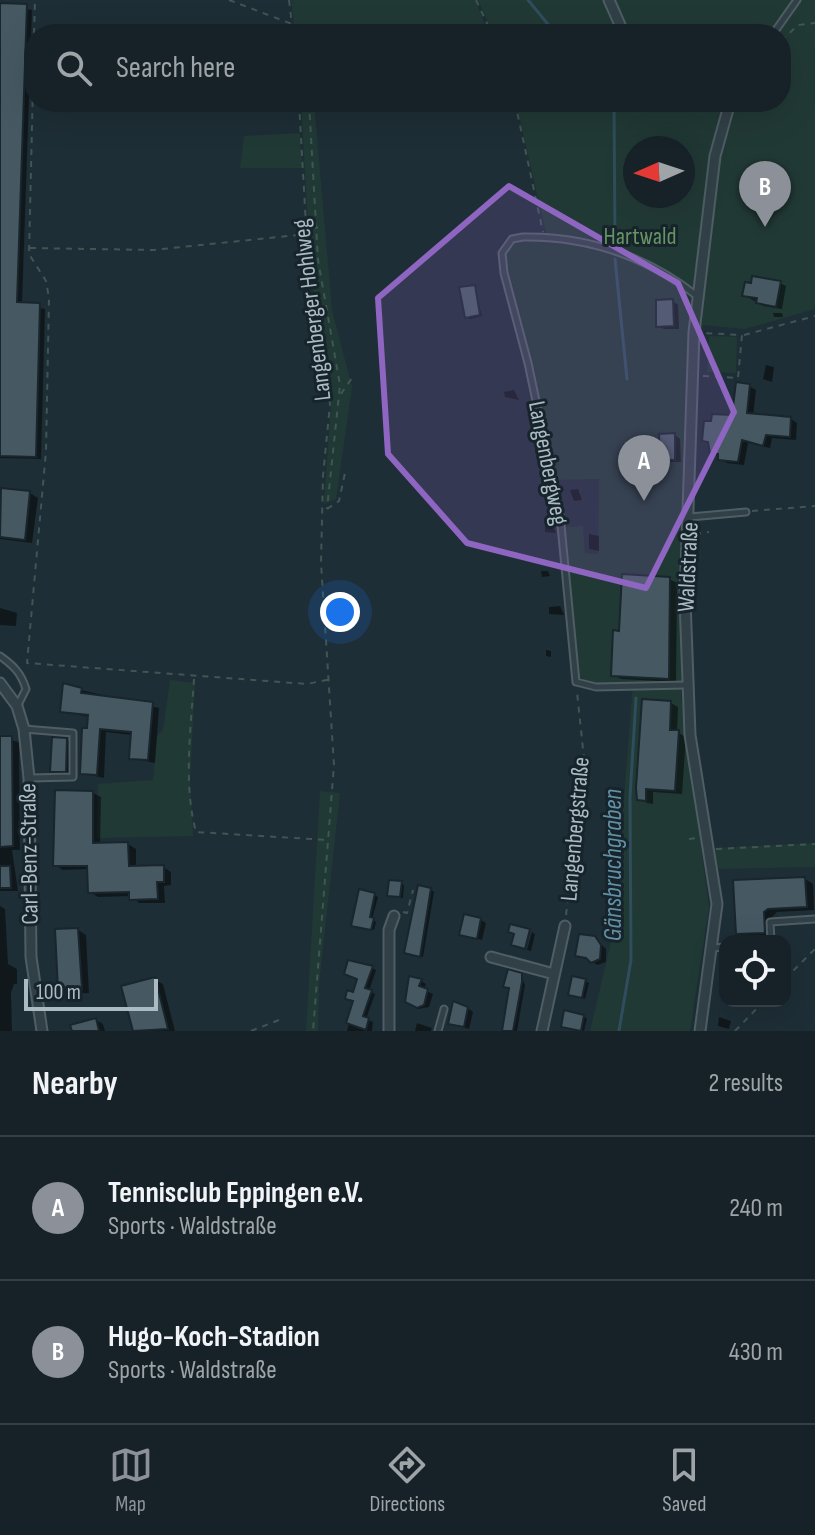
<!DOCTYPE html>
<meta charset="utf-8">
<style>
body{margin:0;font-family:"Sofia Sans Condensed",sans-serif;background:#1f2a30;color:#f1f3f6}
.controls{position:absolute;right:24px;bottom:24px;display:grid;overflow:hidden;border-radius:16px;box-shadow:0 8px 32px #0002}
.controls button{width:72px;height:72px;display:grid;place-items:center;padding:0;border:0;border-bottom:2px solid #353f45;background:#162228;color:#f1f3f6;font:40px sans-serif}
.compass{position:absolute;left:623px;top:136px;width:72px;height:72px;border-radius:50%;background:#162228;box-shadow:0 8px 32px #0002;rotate:267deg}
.scale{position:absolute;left:24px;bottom:20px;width:134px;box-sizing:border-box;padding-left:8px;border:4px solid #abbbc4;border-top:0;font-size:22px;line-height:28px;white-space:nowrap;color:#abbbc4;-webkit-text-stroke:6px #17242b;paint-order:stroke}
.you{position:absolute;left:340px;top:612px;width:28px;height:28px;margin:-20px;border:6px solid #fff;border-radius:50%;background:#1a73e8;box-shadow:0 0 0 12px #1a73e833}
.badge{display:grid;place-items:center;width:52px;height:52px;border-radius:50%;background:#8c9099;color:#fff;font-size:26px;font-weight:700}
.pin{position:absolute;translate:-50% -66px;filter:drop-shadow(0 2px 4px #0008)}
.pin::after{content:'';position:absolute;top:42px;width:28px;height:24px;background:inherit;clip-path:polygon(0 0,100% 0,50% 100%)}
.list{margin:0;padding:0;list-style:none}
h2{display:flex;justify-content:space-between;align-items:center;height:104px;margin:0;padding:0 32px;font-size:34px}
h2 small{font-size:26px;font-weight:400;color:#9ea4a8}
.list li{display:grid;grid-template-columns:52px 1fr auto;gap:24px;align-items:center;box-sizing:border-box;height:144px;padding:0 32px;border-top:2px solid #353f45}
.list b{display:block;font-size:30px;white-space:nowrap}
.list p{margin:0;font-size:26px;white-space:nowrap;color:#9ea4a8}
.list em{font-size:26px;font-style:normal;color:#9ea4a8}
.icon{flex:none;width:44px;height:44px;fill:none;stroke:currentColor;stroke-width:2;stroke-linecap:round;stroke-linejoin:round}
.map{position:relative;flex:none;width:815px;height:1031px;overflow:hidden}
.search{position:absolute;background:#162228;box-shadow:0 8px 32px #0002;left:24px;right:24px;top:24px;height:88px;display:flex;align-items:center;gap:20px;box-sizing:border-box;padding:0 28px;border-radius:32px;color:#9ea4a8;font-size:30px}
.sheet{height:392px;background:#162228}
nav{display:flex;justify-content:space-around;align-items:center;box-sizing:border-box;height:112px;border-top:2px solid #353f45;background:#162228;font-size:22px;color:#9ea4a8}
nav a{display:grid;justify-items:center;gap:4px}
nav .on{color:#8c9099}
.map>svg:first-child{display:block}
</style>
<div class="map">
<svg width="815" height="1031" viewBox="0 0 815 1031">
<rect width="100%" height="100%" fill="#1e2e36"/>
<path fill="#213935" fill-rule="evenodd" d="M291 0H475L489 34H295Z
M478 0H815V309L745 329 703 325 691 390 681 697 709 907 690 1031H590L614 929 633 683 593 684 578 676 564 527 583 526 585 553 598 554 599 479 556 480 533 372 506 275 504 254 514 241 524 239 602 246V242L546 233 516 102H781V34H493ZM635 148H683V196H635Z
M301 102H314L332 310 352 387 336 499 324 504 332 388 311 278Z
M300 133 302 168H240L244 136Z
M709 336 737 337 736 373 707 372Z
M170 680 195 683 190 781 193 836 97 838 98 784 153 780 157 736 163 730Z
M320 791 340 793 319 984 318 1031H306Z
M815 843V867L718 869 714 848Z"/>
<path fill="#0007" d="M0 5 32 10 22 304 45 309 41 459 0 458Z
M780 283 786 286 782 309 763 306 744 295Z
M474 287 482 316 470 319 467 317Z
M673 301 678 305 679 329H664L658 326Z
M773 313H782L783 317H774Z
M766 365 774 367 772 382 763 379Z
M749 386 756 390 753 416 791 419 797 423 796 440 772 438 770 448 748 443 744 465 727 463 712 452 710 444 704 440 734 417Z
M514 390 519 400 505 397 504 392Z
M675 435 680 439 681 462H667L661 459Z
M578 489 582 500 574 501 570 490Z
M30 493 38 498 32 543 0 539V498Z
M552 524 556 533 545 532V525Z
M589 534 599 536V551L589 549Z
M541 571H548L550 576 542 577Z
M669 579 677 583 676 682 621 679 613 675Z
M560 606 564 615 549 614V607Z
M0 608 17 613 16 626 0 625Z
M546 650 551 651V657L546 656Z
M81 690 159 708 155 763 131 758 132 735 106 732 104 778 82 773 89 717 62 711Z
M671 703 678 707 677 732 686 737 682 794 653 792V804L647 803 639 799Z
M0 738 19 742 20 850H12L18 891H0Z
M67 740 72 743 71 774H58L52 771Z
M93 793 101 797 100 845 128 844 136 849V868L163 867 171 872V885L164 886 165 903H139L131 896 98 897 90 892 89 869 63 870 55 865Z
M805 879 813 884 814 910 777 912 772 917V936L746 938 738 933 735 882Z
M401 883 404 885 403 898 390 895Z
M431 890 434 892 423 957 409 954Z
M374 895 378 897 372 919 376 922 374 930 357 927Z
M0 906 5 909 8 964 17 969V984H14L11 993 12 1031H0Z
M481 920 486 923 482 940 462 934Z
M78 930 86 935 89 993 68 994 60 989Z
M532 932 535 934 531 951 527 950Z
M594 938 606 949V962L598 965 577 955Z
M372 968 376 970 369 991 375 994 366 1019 373 1022 372 1031H347L355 994Z
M521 975 525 985 517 1031H504L511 988Z
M155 980 163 984 175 1031H135L124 987Z
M421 981 426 984 424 990 433 994 429 1007 418 1009 407 1002Z
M585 981 589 983 585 999 570 994Z
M468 1008 473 1012 469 1029 450 1023Z
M566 1013 587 1018 584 1031 566 1028Z
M719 1017 731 1021 729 1029 718 1026Z
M96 1020 103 1024 105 1031H74Z
M417 1023 432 1028 431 1031H415Z"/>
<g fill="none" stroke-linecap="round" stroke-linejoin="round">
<path stroke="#2f4d5c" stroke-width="3" d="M528 0 556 34
M614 102 615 244
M615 259 627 379
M619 1031 631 960 630 797 636 698"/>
</g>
<path fill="#465962" stroke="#19262d" stroke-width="2" d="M0 3 27 4 17 302 40 303 36 457 0 456Z
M752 276 781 281 776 307 756 303 757 298 742 296 745 282 751 283Z
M475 285 480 315 465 318 459 287Z
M673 299 674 326 656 327V300Z
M736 382 750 384 747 413 791 417 790 437 766 435 763 446 742 440 738 462 718 460V454H710L708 442 702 441 704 421H711L712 414 732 415Z
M675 433V460H660L659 434Z
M1 488 30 491 25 540 0 537Z
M622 574 670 577 669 679 611 676 613 630 619 631Z
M63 683 82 688 81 693 153 702 148 760 129 759 131 732 100 729 97 775 80 774 82 728H87L88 715 60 712Z
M642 699 671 701 670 730H679L675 791 646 789V801L637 800 636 788Z
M0 736H12L13 846 0 847Z
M52 737 67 738 66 772H50Z
M55 790 93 791V843L128 842 129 866 164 865V882H157L158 899 129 900V892L88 893 87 866H53Z
M0 866H10L11 888H0Z
M805 877 807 907 768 909 764 912 765 933 736 934 733 880Z
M389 880 402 881 400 897 387 896Z
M418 885 431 888 420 957 404 953Z
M359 889 375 893 370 917 374 918 371 930 351 926Z
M464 914 481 918 477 939 459 935Z
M510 924 530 929 525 949 511 945 514 934 508 932Z
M78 928 82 989 58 990 55 929Z
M579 934 595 936 601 945 600 959 591 963 586 958 575 956Z
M348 960 373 966 365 988 372 990 363 1016 369 1018 366 1030 346 1023 353 1001 345 999 347 990 353 992 357 979 344 974Z
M508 969 522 973V982L513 1031H502L509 988 503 987Z
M409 976 422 979 419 986 428 989 424 1005 417 1008 405 1002Z
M572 976 586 979 582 998 568 995Z
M155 977 168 1029 133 1031 121 986Z
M453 1001 468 1007 464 1027 448 1024Z
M564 1010 584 1015 581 1031 561 1027Z
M96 1018 99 1031H72L70 1025Z"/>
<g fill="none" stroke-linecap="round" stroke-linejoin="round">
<g stroke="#4f5d65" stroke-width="9">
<path id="lane" d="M773 34 797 0
M690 517 746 512
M0 656C14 666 21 673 26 689L18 705
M685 685 596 687 576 682 560 515 528 363 504 273 502 253 512 239 523 237C587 236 646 256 697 296
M24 729 73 733V777L30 778
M771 941 770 922 815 919
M713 948 725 947
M438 1031 444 1009"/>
</g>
<g stroke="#4f5d65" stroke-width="13">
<path id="street" d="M609 0 624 34
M0 683 17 706 24 729 29 778 31 957 42 1031
M491 957 554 974
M389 1031V930L394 916
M542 1031 565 926
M700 1031 717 904 690 735 685 600 694 332 715 156 730 102"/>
</g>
<path stroke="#3f5653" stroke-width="2" stroke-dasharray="6 6" stroke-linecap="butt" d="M229 0 292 24
M289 0 293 34
M476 0 492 34
M294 32 312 31
M34 34 35 0
M34 41 29 254 46 281 49 298 46 451 27 663 307 684 331 679
M781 41 798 25 815 23
M299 102 309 278 330 404 323 476 321 563 334 765 313 1031
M309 102 318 260 340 385 327 509
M515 102 543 232
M30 248 153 250 307 234
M744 335 815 316
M703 376 738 378 742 335 703 333
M341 394 354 375
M327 509 339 501 345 473
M752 511 815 506
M695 534 709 532
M194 679C191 728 183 784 196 832L327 840
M689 839 697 838
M716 849 815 844
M403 912 407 913 413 890
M566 915 585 768 577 692
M785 979 815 949
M251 1031 284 1018
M735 1031 764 1001"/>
<use href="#lane" stroke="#314047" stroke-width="5"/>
<use href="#street" stroke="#314047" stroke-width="9"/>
<path stroke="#3f5653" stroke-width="2" stroke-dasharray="6 6" stroke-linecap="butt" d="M312 228 322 227"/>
</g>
<path fill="#8e65c1" fill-opacity="0.2" stroke="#8e65c1" stroke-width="6" stroke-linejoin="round" d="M509 186 678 283 734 412 646 588 467 543 388 454 378 298Z"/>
<g text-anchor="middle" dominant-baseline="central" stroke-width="6" stroke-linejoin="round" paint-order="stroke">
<g font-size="24" fill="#649562" stroke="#17242b">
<text x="640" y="236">Hartwald</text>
</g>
<g font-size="24" fill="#abbbc4" stroke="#17242b">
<text transform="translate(312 310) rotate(-97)">Langenberger Hohlweg</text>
<text transform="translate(548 463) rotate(79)">Langenbergweg</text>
<text transform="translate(688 567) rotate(-87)">Waldstraße</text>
<text transform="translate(575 829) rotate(-85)">Langenbergstraße</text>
<text transform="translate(29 854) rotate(-91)">Carl-Benz-Straße</text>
</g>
<g font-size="26" font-style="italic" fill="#6290a5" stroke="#17242b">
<text transform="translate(613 865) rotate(-90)">Gänsbruchgraben</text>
</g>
</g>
</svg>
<div class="controls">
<button><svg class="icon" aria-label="locate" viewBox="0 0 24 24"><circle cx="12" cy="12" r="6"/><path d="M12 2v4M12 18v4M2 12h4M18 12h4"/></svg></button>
</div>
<svg class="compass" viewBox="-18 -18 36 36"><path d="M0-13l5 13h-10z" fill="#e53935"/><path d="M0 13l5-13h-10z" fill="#9ea4a8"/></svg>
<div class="scale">100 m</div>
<div class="you"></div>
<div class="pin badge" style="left:644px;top:501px">A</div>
<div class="pin badge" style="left:765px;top:227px">B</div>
<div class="search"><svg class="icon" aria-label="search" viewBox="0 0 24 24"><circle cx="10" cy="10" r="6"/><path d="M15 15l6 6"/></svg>Search here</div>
</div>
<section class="sheet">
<h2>Nearby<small>2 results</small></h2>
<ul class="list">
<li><span class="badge">A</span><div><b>Tennisclub Eppingen e.V.</b><p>Sports · Waldstraße</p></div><em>240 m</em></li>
<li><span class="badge">B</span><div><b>Hugo-Koch-Stadion</b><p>Sports · Waldstraße</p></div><em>430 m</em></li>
</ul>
</section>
<nav>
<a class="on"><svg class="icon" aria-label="map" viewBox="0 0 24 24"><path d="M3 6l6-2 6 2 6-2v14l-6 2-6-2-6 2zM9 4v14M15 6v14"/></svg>Map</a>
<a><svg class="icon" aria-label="directions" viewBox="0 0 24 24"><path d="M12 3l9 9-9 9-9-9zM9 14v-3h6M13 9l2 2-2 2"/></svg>Directions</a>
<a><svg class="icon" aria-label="saved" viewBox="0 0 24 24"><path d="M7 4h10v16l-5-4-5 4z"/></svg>Saved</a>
</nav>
